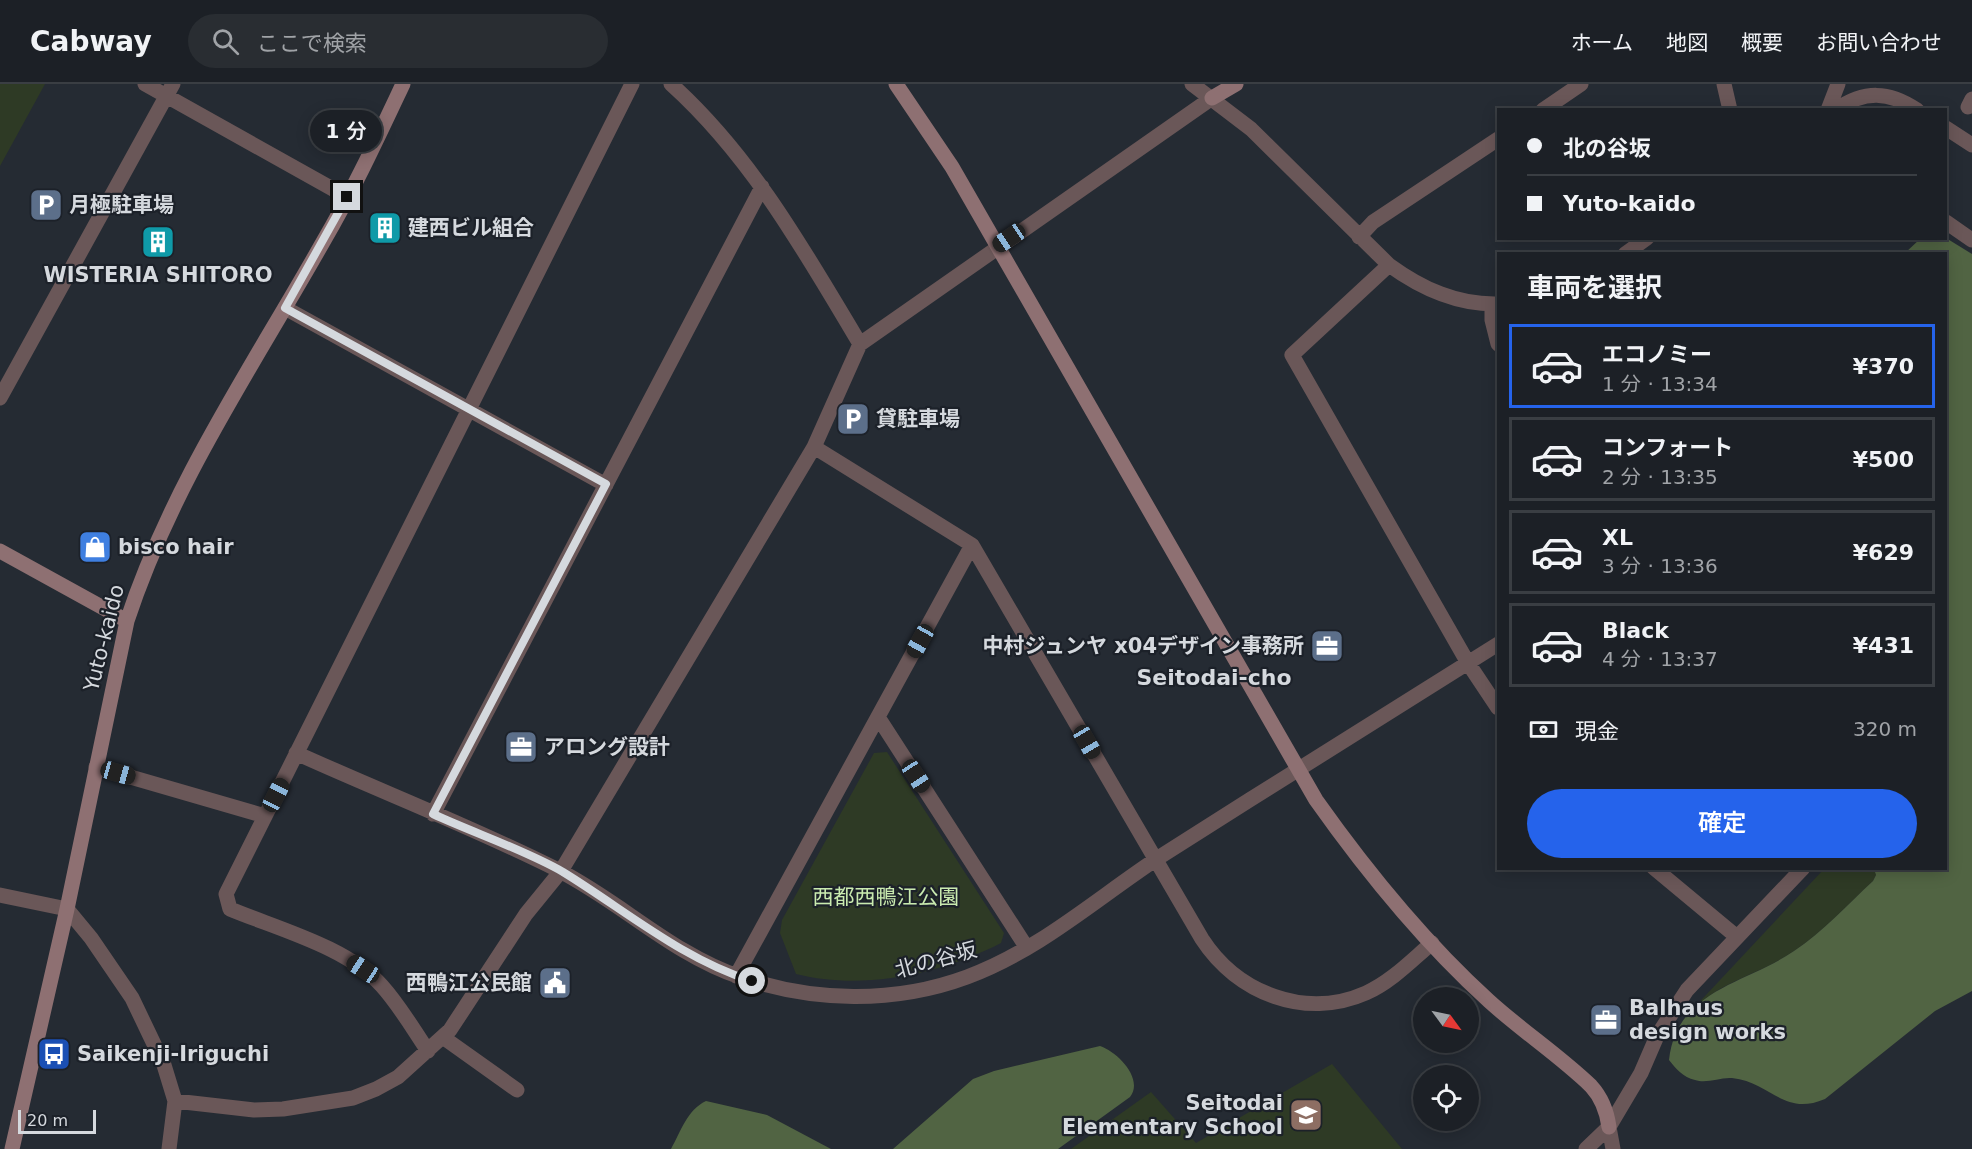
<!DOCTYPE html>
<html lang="ja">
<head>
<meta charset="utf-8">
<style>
	body { margin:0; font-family:"DejaVu Sans","Noto Sans JP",sans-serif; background:#292d32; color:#f1f3f6; height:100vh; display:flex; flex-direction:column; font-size:22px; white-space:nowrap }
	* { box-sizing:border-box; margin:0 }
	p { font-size:20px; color:#a0a3a7 }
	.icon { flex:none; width:33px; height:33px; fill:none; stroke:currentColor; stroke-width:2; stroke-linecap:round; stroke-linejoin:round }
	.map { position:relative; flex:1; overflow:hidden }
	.sheet { position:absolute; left:1497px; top:168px; width:450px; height:618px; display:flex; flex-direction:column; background:#1c2026; border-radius:0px; box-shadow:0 3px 15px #0003,0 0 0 2px #3a3e43 }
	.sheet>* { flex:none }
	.guide { position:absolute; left:1497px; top:24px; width:450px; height:132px; border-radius:0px; box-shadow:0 3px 15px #0003,0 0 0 2px #3a3e43; display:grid; align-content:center; height:132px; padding:0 30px; background:#1c2026 }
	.needle { width:39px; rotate:123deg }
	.tools { position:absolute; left:1413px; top:903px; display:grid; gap:12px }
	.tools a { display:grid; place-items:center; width:66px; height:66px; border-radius:50%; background:#1c2026; box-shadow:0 3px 15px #0003,0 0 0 2px #3a3e43; font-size:30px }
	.scale { position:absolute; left:18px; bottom:15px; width:78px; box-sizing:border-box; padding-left:6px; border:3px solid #d5d9de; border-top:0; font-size:16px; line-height:21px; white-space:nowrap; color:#d5d9de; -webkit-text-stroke:4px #1c2129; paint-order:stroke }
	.end { position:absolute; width:27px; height:27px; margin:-14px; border:8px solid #d5d9de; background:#111; box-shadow:0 0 0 3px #111 }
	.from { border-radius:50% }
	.bubble { position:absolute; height:42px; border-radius:21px; background:#1c2026; box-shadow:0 3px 15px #0003,0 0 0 2px #3a3e43; font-size:20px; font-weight:600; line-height:42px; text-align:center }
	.car { position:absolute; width:18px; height:36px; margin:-18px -9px; border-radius:8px; box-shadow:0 0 4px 2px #0007; background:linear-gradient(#222 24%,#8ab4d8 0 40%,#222 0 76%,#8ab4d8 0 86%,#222 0) }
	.guide b { display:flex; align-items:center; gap:21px; height:57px; font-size:22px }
	.guide b+b { border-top:2px solid #3a3e43 }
	.guide i { width:15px; height:15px; background:#f1f3f6 }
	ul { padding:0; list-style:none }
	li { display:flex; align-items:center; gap:18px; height:84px; margin:0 12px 9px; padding:0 18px; border:3px solid #3a3e43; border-radius:0px }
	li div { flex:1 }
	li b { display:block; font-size:22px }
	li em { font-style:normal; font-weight:600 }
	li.current { border-color:#2563eb }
	li>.icon { width:54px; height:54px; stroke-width:1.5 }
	h2 { padding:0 30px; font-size:27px; line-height:72px }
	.pay { display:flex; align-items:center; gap:15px; height:66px; padding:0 30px; font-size:22px }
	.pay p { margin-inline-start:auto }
	.button { display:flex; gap:12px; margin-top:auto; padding:12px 30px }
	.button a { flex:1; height:69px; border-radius:36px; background:#2563eb; color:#fff; font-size:24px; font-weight:600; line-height:69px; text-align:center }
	header { display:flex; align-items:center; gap:36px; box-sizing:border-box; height:84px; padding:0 30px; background:#1c2026; border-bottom:2px solid #3a3e43 }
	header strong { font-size:28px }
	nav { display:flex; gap:33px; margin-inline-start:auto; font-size:21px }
	.search { width:420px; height:54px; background:#292d32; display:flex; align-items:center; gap:15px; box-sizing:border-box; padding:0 21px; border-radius:33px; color:#a0a3a7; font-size:22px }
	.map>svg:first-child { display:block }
	.green { fill:#2e3a25 }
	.forest { fill:#516443 }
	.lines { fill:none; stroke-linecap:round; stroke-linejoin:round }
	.street { stroke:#6a5758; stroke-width:15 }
	.secondary { stroke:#8e7072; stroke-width:15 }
	.route { stroke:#d5d9de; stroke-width:8 }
	.labels { text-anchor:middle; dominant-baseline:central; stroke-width:4.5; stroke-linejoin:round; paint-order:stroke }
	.poi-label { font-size:21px; font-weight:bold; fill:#d5d9de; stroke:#1c2129; text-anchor:start }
	.street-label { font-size:21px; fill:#d5d9de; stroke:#1c2129 }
	.park-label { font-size:21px; fill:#c9eaaf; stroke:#1c2129 }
	.neighbourhood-label { font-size:22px; font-weight:bold; fill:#d5d9de; stroke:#1c2129 }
</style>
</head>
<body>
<header>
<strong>Cabway</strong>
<div class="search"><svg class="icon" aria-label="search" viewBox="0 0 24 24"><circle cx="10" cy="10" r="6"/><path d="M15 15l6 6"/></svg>ここで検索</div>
<nav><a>ホーム</a><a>地図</a><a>概要</a><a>お問い合わせ</a></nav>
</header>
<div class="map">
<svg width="1972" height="1065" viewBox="0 0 1972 1065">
	<rect width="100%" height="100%" fill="#252b33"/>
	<path class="green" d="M0 0H45L0 82Z
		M887 668 1004 849 1001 859C941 890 863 907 796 890L780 849 782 836 874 669Z
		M1824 785H1874L1876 791 1873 797C1848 820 1823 848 1794 867 1761 890 1720 897 1691 927Z
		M1332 980 1402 1065H1071L1151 1008 1196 1059Z"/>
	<path class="forest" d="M1946 154 1972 170V907L1935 927 1825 1015C1783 1033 1771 998 1732 994 1720 993 1707 1000 1695 996 1683 993 1676 985 1669 976 1677 905 1746 900 1794 867 1823 848 1848 820 1873 797L1876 791 1874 785 1946 784V170L1905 169 1920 155Z
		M1100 962C1118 968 1144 995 1130 1013L1058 1065H893L973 995 994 987Z
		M706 1017 767 1031 831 1065H671C681 1047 687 1026 706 1017Z"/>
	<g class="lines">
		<path class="street" d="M145 0 347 113
			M671 0C752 73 805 168 860 260
			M1192 0 1251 45 1389 181C1422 205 1457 221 1498 220
			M1724 0 1730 26
			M1968 23 1972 15
			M1543 26 1581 0
			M1828 26 1838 0
			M1836 26C1864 6 1889 7 1917 26
			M1946 44 1972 61
			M1946 138 1972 156
			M1359 153 1373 138 1498 55
			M1625 170 1647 154
			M1389 181 1292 271 1468 579 1498 624
			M1492 220V236L1498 260
			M285 224 606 401
			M0 314 173 0
			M814 363 972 461 1202 855C1237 909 1305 936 1366 909 1391 898 1412 876 1432 859
			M878 633 1027 864
			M296 669C382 708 475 744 558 786 621 818 672 870 740 893 813 918 894 920 967 893 1038 867 1096 815 1158 774 1271 702 1385 631 1498 560
			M96 683 265 732
			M433 730 762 103
			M1654 784 1737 853
			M0 811 67 825 91 854 132 914 164 981 175 1017 169 1065
			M736 892 972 461
			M444 954 517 1006
			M428 967C413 945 400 922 382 902 347 863 278 845 230 825L226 810 632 0
			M175 1017 254 1026 283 1025 353 1014 376 1005 398 993 450 946 526 830 561 787 814 363 860 260 1212 14
			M1609 1043 1613 1065
			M1586 1065 1609 1043 1641 989 1657 952 1687 906 1803 784"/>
		<path class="secondary" d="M896 0 952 83 1316 716C1367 788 1424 858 1489 917 1522 947 1560 972 1591 1002 1602 1014 1607 1028 1609 1043
			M1212 14 1236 0
			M0 467 127 537
			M12 1065 67 825 127 537C172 400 253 282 323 158 353 107 378 53 403 0"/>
	</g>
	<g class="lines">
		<path class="route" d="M347 113 285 224 606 400 433 730C474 749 525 766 563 788 625 826 682 875 752 897"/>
	</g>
	<defs>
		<symbol id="parking-square" viewBox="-11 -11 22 22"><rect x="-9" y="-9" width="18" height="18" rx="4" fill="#5c6f8a" stroke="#1c2129"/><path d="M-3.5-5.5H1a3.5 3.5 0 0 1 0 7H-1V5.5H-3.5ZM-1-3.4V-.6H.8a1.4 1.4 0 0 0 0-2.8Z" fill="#fff"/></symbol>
		<symbol id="building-square" viewBox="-11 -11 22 22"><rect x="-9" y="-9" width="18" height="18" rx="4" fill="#0f9aa8" stroke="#1c2129"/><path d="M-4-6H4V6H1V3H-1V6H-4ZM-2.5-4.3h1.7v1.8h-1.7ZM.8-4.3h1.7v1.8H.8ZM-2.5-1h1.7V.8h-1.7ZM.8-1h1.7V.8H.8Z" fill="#fff"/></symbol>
		<symbol id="shop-square" viewBox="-11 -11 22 22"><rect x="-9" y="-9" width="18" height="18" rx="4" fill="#3f7fe0" stroke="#1c2129"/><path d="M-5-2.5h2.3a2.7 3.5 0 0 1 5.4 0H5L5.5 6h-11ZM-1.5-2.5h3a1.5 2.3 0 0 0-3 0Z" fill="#fff"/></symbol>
		<symbol id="office-square" viewBox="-11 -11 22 22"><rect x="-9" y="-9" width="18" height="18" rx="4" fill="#5c6f8a" stroke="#1c2129"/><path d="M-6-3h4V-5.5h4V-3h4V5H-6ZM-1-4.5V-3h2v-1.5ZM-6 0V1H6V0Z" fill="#fff"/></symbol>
		<symbol id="civic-square" viewBox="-11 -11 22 22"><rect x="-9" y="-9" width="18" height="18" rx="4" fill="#5c6f8a" stroke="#1c2129"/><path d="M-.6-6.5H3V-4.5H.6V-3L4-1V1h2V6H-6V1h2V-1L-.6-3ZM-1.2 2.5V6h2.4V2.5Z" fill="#fff"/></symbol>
		<symbol id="bus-square" viewBox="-11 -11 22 22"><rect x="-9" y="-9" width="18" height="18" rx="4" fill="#1a4fb4" stroke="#1c2129"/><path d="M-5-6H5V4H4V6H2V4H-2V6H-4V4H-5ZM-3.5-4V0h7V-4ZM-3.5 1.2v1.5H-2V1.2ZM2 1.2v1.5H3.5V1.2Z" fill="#fff"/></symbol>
		<symbol id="school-square" viewBox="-11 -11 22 22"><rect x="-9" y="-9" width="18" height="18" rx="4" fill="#8d6e63" stroke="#1c2129"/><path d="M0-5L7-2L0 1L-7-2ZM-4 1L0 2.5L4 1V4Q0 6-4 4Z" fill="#fff"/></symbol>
	</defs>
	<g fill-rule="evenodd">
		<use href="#parking-square" x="27" y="102" width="38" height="38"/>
		<use href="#building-square" x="366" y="125" width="38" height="38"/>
		<use href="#building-square" x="139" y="139" width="38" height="38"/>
		<use href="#parking-square" x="834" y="316" width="38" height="38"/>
		<use href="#shop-square" x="76" y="444" width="38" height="38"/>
		<use href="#office-square" x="1308" y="543" width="38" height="38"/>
		<use href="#office-square" x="502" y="644" width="38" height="38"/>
		<use href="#civic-square" x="536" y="880" width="38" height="38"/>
		<use href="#office-square" x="1587" y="917" width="38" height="38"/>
		<use href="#bus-square" x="35" y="951" width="38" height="38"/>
		<use href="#school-square" x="1287" y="1012" width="38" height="38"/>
	</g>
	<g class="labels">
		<g class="poi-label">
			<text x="69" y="121">月極駐車場</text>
			<text x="408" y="144">建西ビル組合</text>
			<text x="158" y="191" text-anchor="middle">WISTERIA SHITORO</text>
			<text x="876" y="335">貸駐車場</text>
			<text x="118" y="463">bisco hair</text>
			<text x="1304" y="562" text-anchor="end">中村ジュンヤ x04デザイン事務所</text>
			<text x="544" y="663">アロング設計</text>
			<text x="532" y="899" text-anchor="end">西鴨江公民館</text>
			<text x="1629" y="924">Balhaus<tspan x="1629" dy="24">design works</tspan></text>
			<text x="77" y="970">Saikenji-Iriguchi</text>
			<text x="1283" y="1019" text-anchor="end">Seitodai<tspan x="1283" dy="24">Elementary School</tspan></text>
		</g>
		<g class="street-label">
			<text transform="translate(104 554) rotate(-76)">Yuto-kaido</text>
			<text transform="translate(936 876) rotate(-15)">北の谷坂</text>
		</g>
		<g class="park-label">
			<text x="886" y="813">西都西鴨江公園</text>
		</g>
		<g class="neighbourhood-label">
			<text x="1214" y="593">Seitodai-cho</text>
		</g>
	</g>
</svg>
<div class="tools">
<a><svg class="needle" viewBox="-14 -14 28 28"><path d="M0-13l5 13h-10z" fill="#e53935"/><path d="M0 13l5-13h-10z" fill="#a0a3a7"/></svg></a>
<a><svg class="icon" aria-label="locate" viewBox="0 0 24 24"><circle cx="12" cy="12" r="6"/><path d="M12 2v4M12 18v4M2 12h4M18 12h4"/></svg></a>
</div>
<div class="scale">20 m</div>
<i class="end from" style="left:752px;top:897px"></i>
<i class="end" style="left:347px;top:113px"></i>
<div class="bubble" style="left:310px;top:26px;width:72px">1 分</div>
<i class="car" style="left:1009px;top:154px;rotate:236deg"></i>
<i class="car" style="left:920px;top:557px;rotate:209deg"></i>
<i class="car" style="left:1087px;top:658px;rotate:150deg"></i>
<i class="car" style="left:118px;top:689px;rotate:106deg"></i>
<i class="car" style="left:916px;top:692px;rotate:147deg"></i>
<i class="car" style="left:276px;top:711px;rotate:27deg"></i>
<i class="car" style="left:363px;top:885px;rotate:303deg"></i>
<div class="guide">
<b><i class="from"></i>北の谷坂</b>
<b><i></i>Yuto-kaido</b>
</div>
<section class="sheet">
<h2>車両を選択</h2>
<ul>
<li class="current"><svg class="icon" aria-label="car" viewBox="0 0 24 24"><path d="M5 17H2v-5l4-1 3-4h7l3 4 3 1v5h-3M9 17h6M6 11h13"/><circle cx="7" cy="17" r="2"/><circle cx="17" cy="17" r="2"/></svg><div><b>エコノミー</b><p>1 分 · 13:34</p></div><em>¥370</em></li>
<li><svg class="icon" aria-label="car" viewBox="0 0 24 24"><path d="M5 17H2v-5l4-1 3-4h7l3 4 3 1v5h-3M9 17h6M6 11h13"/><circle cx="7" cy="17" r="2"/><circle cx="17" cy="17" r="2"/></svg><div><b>コンフォート</b><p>2 分 · 13:35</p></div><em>¥500</em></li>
<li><svg class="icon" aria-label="car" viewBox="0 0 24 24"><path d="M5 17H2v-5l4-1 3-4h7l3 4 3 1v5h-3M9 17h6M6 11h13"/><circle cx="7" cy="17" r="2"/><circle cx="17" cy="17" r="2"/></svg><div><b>XL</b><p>3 分 · 13:36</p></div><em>¥629</em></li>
<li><svg class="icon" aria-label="car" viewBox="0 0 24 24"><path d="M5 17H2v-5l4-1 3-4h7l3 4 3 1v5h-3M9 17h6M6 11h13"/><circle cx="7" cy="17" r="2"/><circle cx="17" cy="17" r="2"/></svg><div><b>Black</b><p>4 分 · 13:37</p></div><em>¥431</em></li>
</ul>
<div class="pay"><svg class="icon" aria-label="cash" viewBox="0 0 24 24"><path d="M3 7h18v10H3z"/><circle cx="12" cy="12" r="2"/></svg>現金<p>320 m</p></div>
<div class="button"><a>確定</a></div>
</section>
</div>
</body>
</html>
